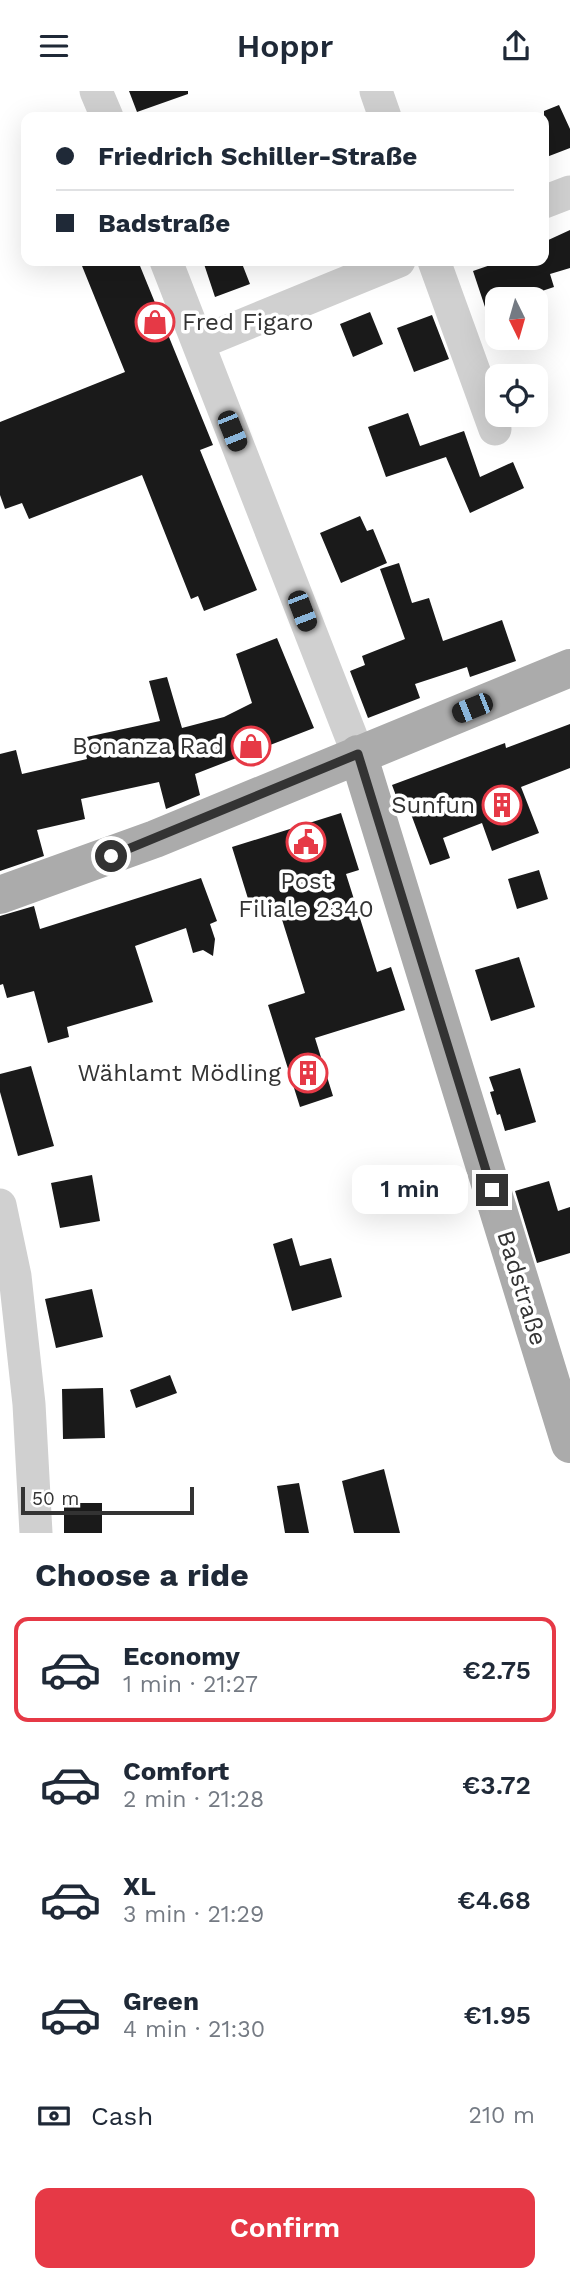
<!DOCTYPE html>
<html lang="en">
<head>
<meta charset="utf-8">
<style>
	body { margin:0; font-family:"Work Sans",sans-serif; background:#f2f2f3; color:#1f2937; height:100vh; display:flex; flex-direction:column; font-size:26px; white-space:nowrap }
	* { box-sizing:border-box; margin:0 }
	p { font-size:23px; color:#747a83 }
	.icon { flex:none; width:38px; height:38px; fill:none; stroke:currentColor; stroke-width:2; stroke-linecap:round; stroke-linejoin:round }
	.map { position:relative; height:1442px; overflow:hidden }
	.drawer { display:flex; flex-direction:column; background:#fff; flex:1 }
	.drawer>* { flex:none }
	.top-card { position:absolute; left:21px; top:21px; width:528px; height:154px; border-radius:14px; box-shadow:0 7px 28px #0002; display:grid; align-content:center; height:154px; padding:0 35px; background:#fff }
	.needle { width:46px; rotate:175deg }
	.tools { position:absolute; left:485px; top:196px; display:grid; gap:14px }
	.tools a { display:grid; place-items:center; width:63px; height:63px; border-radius:14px; background:#fff; box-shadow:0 7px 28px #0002; font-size:35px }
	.scale { position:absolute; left:21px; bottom:18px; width:173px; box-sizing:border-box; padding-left:7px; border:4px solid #333; border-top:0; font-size:19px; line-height:24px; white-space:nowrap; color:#333; -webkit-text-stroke:5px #fff; paint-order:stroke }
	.end { position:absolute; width:32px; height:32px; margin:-16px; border:9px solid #333; background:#fff; box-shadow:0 0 0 4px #fff }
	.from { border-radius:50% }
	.bubble { position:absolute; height:49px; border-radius:14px; background:#fff; box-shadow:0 7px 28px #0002; font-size:23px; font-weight:600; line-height:49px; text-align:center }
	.car { position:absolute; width:21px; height:42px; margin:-21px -10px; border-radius:9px; box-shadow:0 0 5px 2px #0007; background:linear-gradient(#222 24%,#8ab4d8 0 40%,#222 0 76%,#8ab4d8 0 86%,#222 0) }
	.top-card b { display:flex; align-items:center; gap:24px; height:66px; font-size:26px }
	.top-card b+b { border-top:2px solid #e0e1e3 }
	.top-card i { width:18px; height:18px; background:#1f2937 }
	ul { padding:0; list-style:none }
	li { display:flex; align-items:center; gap:21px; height:105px; margin:0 14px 10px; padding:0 21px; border:4px solid transparent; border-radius:14px }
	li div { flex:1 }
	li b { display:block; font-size:26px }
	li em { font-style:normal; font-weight:600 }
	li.current { border-color:#e63946 }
	li>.icon { width:63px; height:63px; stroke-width:1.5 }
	h2 { padding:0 35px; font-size:32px; line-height:84px }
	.pay { display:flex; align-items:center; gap:18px; height:77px; padding:0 35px; font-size:26px }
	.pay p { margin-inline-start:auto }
	.action { display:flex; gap:14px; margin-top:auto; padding:14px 35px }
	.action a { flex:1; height:80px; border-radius:14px; background:#e63946; color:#fff; font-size:28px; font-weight:600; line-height:80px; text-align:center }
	header { display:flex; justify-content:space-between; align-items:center; height:91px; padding:0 35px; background:#fff; font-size:32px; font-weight:600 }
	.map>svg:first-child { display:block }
	.building { fill:#1a1a1a }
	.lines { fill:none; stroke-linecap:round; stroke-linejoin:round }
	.minor { stroke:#d0d0d0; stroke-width:33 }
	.major { stroke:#ababab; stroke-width:38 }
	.route { stroke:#333; stroke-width:9 }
	.labels { text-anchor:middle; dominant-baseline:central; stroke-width:7; stroke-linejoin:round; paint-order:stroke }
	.poi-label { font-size:24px; fill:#333; stroke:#fff; text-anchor:end }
	.street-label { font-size:24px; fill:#333; stroke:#fff }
</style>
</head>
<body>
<header><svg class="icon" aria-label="menu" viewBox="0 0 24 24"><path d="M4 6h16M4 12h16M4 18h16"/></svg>Hoppr<svg class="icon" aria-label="share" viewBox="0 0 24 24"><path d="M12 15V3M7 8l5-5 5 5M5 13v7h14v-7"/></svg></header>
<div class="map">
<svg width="570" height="1442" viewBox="0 0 570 1442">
	<rect width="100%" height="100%" fill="#fff"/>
	<path class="building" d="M129 0H188V3L137 21Z
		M559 14 570 38V57L544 67V20Z
		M570 139V177L550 183 554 196 518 208H497V215L486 219 473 180 502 170H544V151Z
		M80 170H138L213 354 200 359 257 499 204 520 198 505 191 508 142 384 29 428 22 412 5 418 0 404V331L125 281Z
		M203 170H241L250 193 215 206Z
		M370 221 383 253 353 266 340 233Z
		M432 224 449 268 414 281 397 237Z
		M408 322 420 355 464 340 480 386 513 371 524 397 470 422 446 366 386 386 368 336Z
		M360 425 367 440 373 438 387 472 341 492 320 442Z
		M399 472 412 512 429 507 443 550 502 529 516 570 470 586 467 576 415 593 420 607 368 627 350 580 365 574 362 565 405 548 380 478Z
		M277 547 314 637 195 683 200 704 166 718 159 691 81 708 85 728 37 739 44 765 0 780V663L16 659 22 683 87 668 82 647 160 630 149 590 167 586 182 637 224 626 252 612 236 563Z
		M570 633V677L521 696 539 742 492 760 482 732 443 747 450 767 430 774 408 715 401 718 392 694 505 652 506 657Z
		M341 722 359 779 346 783 377 881 391 876 405 919 315 947 333 1005 300 1016 268 914 305 902 279 819 254 827 232 756Z
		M539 779 548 808 517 818 508 788Z
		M201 787 217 830 210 833 215 848 213 865 203 859 193 862 186 837 135 855 153 911 67 936 69 946 48 952 34 900 7 907 3 893 0 894V825L34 815 40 838Z
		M519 866 535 916 491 930 475 879Z
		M31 975 54 1055 18 1065 0 1001V983Z
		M520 977 536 1031 505 1040 500 1023 497 1024 490 1001 494 1000 489 986Z
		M92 1084 100 1130 60 1137 51 1092Z
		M549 1090 558 1120 570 1116V1162L537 1172 515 1100Z
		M292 1147 300 1175 331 1167 342 1206 292 1220 273 1153Z
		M92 1198 103 1246 56 1257 45 1208Z
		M170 1284 177 1302 136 1317 130 1299Z
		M103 1297 105 1347 63 1348 62 1298Z
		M384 1378 400 1442H354L342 1390Z
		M299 1392 309 1442H285L277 1395Z
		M64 1412H102V1442H64Z"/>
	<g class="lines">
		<path class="minor" d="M96 0 107 26
			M376 0 385 26
			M544 111 570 101
			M166 170 358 663
			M434 170 495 338
			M199 252 399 170
			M0 1114 15 1185 29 1313 36 1442"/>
		<path class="major" d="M358 663 570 1353
			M0 804 155 748 570 577"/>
	</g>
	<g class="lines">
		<path class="route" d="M111 765 358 663 492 1099"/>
	</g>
	<defs>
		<symbol id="shop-ring" viewBox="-11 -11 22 22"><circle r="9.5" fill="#fff" stroke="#e63946" stroke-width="1.5"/><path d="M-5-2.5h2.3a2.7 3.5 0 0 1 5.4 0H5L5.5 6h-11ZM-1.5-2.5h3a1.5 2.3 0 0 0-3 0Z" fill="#e63946"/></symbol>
		<symbol id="building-ring" viewBox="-11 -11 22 22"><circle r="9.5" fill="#fff" stroke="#e63946" stroke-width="1.5"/><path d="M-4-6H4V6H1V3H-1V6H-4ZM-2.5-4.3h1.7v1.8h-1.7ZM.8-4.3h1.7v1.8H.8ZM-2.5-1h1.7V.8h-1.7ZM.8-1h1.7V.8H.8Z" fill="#e63946"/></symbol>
		<symbol id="civic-ring" viewBox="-11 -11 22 22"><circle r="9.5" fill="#fff" stroke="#e63946" stroke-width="1.5"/><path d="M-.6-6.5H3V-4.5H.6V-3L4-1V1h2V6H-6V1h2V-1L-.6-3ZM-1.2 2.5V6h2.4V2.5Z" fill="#e63946"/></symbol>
	</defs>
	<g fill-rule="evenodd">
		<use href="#shop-ring" x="133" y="209" width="44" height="44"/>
		<use href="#shop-ring" x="229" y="633" width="44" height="44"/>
		<use href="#building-ring" x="480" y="692" width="44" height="44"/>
		<use href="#civic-ring" x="284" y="729" width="44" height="44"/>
		<use href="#building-ring" x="286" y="960" width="44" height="44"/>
	</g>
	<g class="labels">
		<g class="poi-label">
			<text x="182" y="231" text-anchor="start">Fred Figaro</text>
			<text x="224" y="655">Bonanza Rad</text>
			<text x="475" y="714">Sunfun</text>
			<text x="306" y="790" text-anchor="middle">Post<tspan x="306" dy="28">Filiale 2340</tspan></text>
			<text x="281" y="982">Wählamt Mödling</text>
		</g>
		<g class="street-label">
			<text transform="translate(522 1197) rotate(73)">Badstraße</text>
		</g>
	</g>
</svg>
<div class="tools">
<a><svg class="needle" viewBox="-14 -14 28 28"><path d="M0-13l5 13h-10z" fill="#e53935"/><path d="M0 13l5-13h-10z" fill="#747a83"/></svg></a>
<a><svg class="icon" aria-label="locate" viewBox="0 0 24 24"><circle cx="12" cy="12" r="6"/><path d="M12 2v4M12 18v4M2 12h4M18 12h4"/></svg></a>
</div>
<div class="scale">50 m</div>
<i class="end from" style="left:111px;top:765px"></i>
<i class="end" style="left:492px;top:1099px"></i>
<div class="bubble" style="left:352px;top:1074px;width:116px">1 min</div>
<i class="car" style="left:232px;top:340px;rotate:158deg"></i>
<i class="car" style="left:302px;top:520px;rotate:159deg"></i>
<i class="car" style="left:472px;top:617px;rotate:248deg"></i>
<div class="top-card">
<b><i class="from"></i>Friedrich Schiller-Straße</b>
<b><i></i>Badstraße</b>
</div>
</div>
<section class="drawer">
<h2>Choose a ride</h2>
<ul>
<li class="current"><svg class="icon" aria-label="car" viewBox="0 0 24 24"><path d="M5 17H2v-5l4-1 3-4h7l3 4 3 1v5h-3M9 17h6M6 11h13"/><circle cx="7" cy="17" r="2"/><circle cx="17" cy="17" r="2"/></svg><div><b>Economy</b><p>1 min · 21:27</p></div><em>€2.75</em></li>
<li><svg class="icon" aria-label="car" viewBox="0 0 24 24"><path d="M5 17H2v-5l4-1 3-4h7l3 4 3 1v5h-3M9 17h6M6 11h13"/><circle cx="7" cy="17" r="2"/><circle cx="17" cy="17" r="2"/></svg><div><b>Comfort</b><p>2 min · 21:28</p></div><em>€3.72</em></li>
<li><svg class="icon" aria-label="car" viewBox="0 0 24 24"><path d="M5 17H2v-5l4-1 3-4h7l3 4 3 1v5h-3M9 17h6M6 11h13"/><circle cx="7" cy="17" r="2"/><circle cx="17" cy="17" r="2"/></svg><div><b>XL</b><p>3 min · 21:29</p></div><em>€4.68</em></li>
<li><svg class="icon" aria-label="car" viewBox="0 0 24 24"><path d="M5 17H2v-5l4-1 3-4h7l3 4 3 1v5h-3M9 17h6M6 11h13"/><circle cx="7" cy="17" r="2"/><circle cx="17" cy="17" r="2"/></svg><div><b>Green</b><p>4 min · 21:30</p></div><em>€1.95</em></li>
</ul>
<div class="pay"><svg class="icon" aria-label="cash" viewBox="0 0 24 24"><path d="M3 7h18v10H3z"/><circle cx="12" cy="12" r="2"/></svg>Cash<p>210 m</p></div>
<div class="action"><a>Confirm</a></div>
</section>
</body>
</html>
